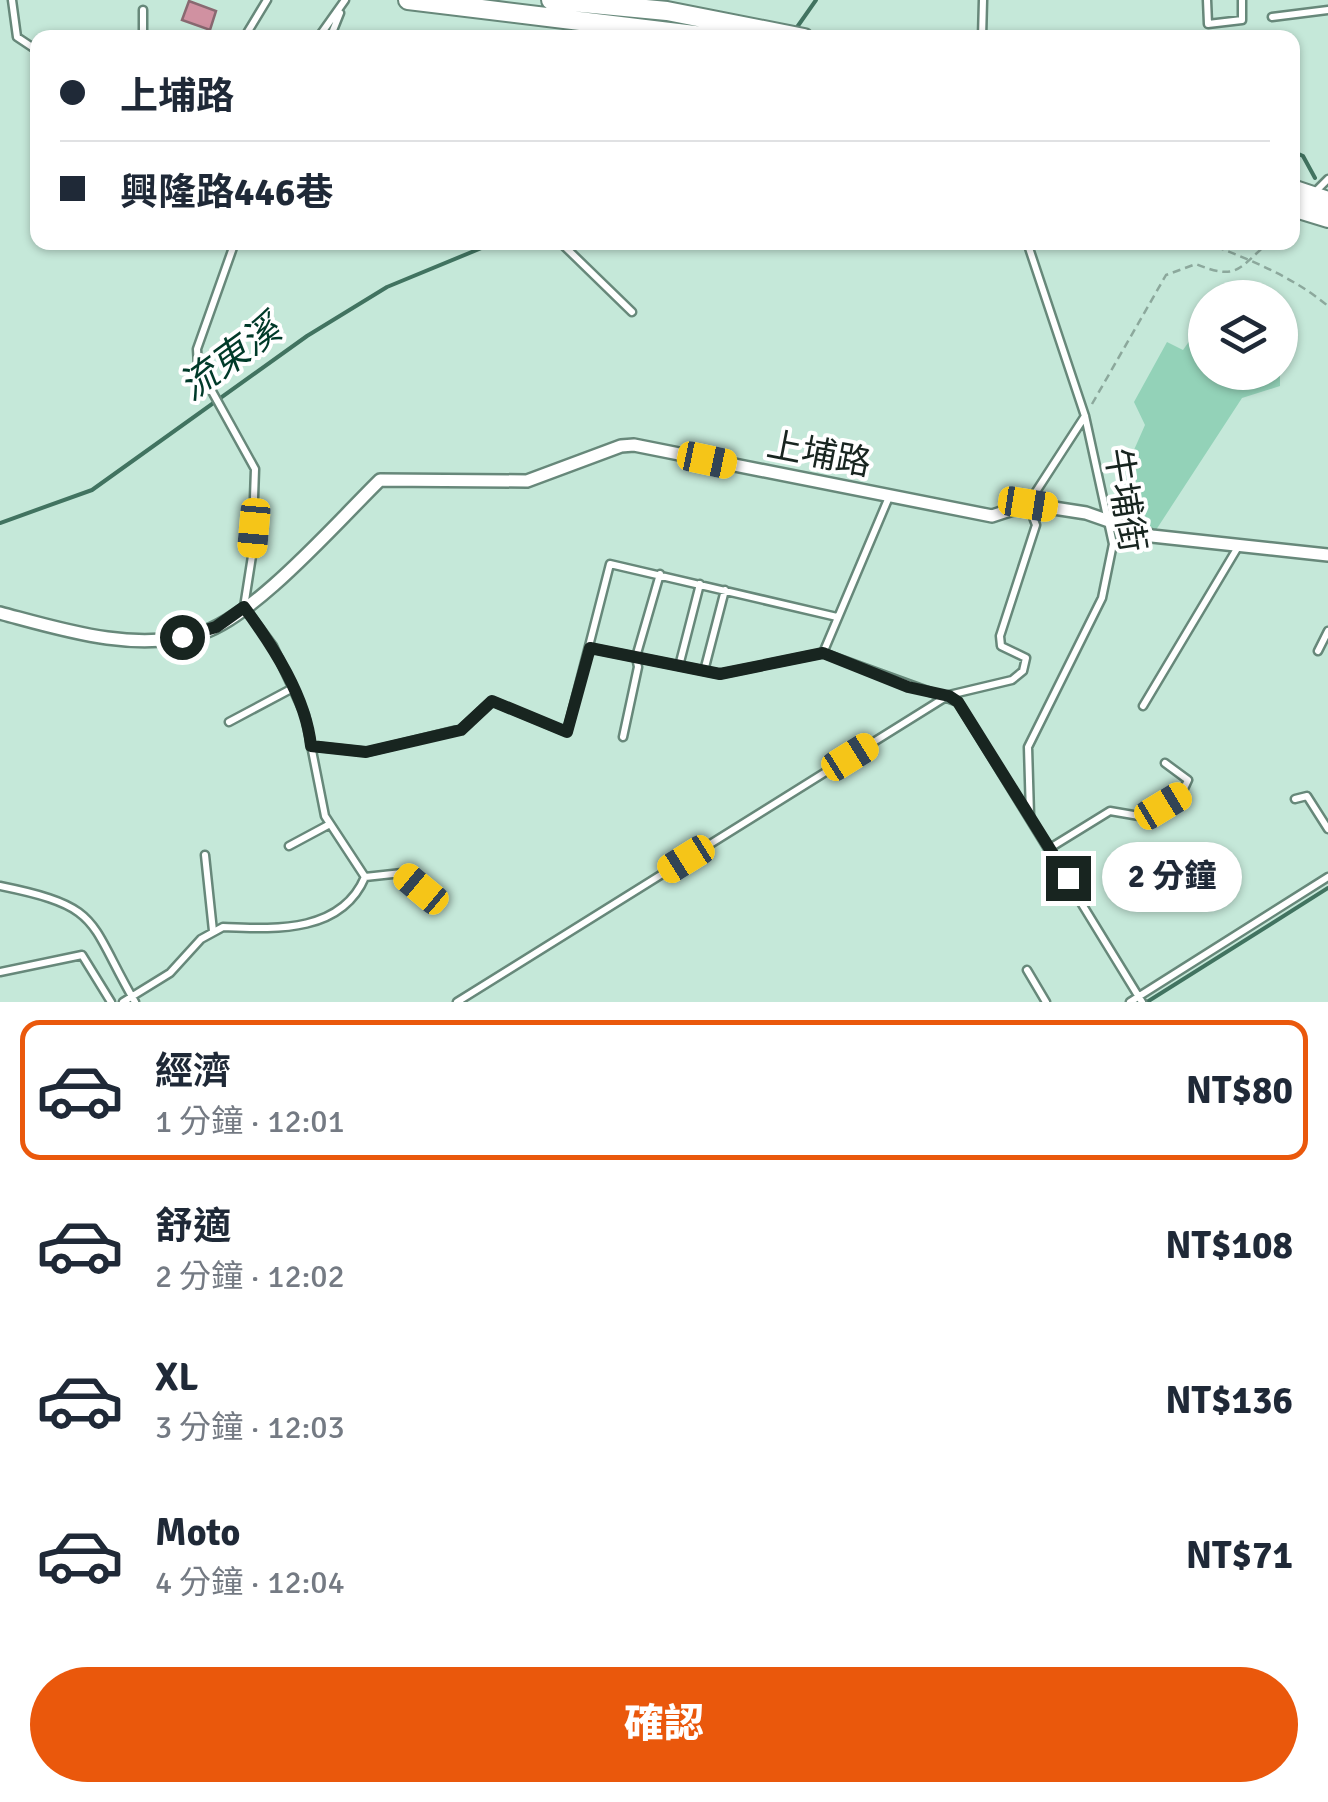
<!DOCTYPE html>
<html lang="zh-TW">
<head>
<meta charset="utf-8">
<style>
	body { margin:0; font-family:Signika,"Noto Sans TC",sans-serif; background:#f2f2f3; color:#1f2937; height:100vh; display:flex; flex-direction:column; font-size:38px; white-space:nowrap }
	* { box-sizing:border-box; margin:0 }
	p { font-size:32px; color:#747a83 }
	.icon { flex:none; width:55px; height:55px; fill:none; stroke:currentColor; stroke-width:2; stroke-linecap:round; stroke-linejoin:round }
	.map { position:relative; height:1002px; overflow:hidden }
	.panel { display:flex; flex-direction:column; background:#fff; flex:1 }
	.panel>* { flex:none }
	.top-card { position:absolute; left:30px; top:30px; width:1270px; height:220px; border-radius:20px; box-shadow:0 2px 8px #0004; display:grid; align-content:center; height:220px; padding:0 30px; background:#fff }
	.fabs { position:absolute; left:1188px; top:280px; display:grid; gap:20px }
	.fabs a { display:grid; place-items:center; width:110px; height:110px; border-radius:50%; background:#fff; box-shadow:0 2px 8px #0004; font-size:50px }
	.end { position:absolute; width:45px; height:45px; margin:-22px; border:12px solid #182520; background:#fff; box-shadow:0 0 0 5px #fff }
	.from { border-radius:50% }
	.bubble { position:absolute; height:70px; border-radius:35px; background:#fff; box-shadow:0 2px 8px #0004; font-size:32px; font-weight:800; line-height:70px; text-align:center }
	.car { position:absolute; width:30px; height:60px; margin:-30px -15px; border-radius:12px; box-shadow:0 0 8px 2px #0007; background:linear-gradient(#f5c518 24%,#345 0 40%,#f5c518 0 76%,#345 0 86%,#f5c518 0) }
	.top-card b { display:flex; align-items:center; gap:35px; height:95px; font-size:38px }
	.top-card b+b { border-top:2px solid #e0e1e3 }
	.top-card i { width:25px; height:25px; background:#1f2937 }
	ul { padding:18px 0 0; list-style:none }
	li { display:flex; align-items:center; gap:30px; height:140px; margin:0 20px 15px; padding:0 10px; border:5px solid transparent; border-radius:20px }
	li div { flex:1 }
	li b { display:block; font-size:38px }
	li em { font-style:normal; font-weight:800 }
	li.on { border-color:#ea580c }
	li>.icon { width:90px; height:90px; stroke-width:1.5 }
	.cta { display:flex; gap:20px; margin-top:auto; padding:20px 30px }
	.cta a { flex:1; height:115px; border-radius:60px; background:#ea580c; color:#fff; font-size:40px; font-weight:800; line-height:115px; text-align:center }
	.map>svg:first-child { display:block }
	.green { fill:#93d2b8 }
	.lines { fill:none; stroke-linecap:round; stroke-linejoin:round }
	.stream { stroke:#417360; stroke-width:4 }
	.building { fill:#d091a1; stroke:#896971; stroke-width:2.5 }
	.service-casing { stroke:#67887a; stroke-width:11 }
	.minor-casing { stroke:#67887a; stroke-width:16 }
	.secondary-casing { stroke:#67887a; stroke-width:22 }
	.path { stroke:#8ca89c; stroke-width:2.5; stroke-dasharray:8 5; stroke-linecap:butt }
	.service { stroke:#fff; stroke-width:6 }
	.minor { stroke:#fff; stroke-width:11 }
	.secondary { stroke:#fff; stroke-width:18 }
	.route { stroke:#182520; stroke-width:12 }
	.labels { text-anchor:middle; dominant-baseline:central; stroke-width:8; stroke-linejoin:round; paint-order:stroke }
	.street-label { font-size:35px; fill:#182520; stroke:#fff }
	.water-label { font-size:38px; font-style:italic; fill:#003a29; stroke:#fff }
</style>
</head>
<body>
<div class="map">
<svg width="1328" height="1002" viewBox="0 0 1328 1002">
	<rect width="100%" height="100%" fill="#c5e8d9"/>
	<path class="green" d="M1205 319V372L1280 373V386L1242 398 1156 530 1120 522 1115 493 1145 425 1134 402 1167 342 1183 350Z"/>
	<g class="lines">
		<path class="stream" d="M795 30 816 0
			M1292 151 1303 156 1315 178
			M0 523 92 490 307 336 387 287 496 242
			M1147 1002 1328 888"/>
	</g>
	<path class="building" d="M189 1 216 11 210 30 182 20Z"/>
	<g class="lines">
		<defs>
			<path id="service" d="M12 0 17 37 38 51
				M1207 0 1208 24 1242 20V0
				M1272 17 1328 10
				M143 38V10
				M244 38 267 0
				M318 38 345 0
				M330 38 340 13
				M982 38 983 0
				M1315 192 1328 179
				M560 242 632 312
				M1027 242 1085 416 1113 544 1102 598 1028 747 1030 815
				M590 648 720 674 823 653 958 702 1142 1002
				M1318 651 1328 631
				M823 653 889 497
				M679 666 700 584
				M704 671 725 590
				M1143 706 1238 547
				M229 722 291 689
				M623 737 638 667 636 657 660 574
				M311 746 367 752 461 729 492 701 567 732 610 564 837 617
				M1295 799 1307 796 1328 829
				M289 846 330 824
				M1050 848 1110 811 1145 817 1181 795 1188 780 1165 763
				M205 855 213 931
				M365 877 402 873 439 905
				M0 886C103 907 87 919 135 1002
				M1027 970 1046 1002
				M0 972 82 955 111 1002
				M123 1002 170 973 201 939 223 927C273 929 341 934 365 877L325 816 305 715 273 646 244 607 252 556 255 469 198 366 197 349 235 242
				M457 1002 949 695 1012 680 1023 671 1026 658 1001 646 1000 636 1036 525 1028 504 1085 416
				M1130 1002 1328 877"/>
			<path id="minor" d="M0 613C64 630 131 652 198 634 251 621 339 520 380 480L527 481 621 446 634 445 992 516 1028 504 1086 513 1152 536 1328 555"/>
			<path id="secondary" d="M408 0 719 38
				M551 0 667 11 804 38
				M1292 189 1328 201
				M1292 207 1328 218"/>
		</defs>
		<use href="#service" class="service-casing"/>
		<use href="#minor" class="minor-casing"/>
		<use href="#secondary" class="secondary-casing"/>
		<path class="path" d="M1204 242C1248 259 1292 276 1328 306
			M1092 404 1166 275 1196 264C1237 281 1238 269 1269 242"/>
		<use href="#service" class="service"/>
		<use href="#minor" class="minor"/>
		<use href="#secondary" class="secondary"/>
	</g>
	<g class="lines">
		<path class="route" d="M182 637 216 627 244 607C273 646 306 697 311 746L366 752 461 730 492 701 567 732 590 648 720 674 823 653 908 687 949 696 958 702 1068 878"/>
	</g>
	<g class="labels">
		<g class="street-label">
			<text transform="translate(819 454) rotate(11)">上埔路</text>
			<text transform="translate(1125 500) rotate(81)">牛埔街</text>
		</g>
		<g class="water-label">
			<text transform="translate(230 358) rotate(-36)">流東溪</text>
		</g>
	</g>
</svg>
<div class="fabs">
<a><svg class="icon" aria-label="layers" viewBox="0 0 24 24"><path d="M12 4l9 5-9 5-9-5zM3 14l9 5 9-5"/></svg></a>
</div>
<i class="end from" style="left:182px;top:637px"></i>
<i class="end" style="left:1068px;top:878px"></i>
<div class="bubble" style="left:1102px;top:842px;width:140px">2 分鐘</div>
<i class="car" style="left:707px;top:460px;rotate:102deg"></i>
<i class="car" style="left:1028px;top:504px;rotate:99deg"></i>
<i class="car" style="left:254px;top:528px;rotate:185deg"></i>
<i class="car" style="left:850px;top:757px;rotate:58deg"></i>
<i class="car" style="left:1163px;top:806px;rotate:59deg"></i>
<i class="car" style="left:686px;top:859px;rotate:238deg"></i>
<i class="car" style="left:421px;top:889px;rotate:310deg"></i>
<div class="top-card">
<b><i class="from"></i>上埔路</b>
<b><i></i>興隆路446巷</b>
</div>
</div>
<section class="panel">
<ul>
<li class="on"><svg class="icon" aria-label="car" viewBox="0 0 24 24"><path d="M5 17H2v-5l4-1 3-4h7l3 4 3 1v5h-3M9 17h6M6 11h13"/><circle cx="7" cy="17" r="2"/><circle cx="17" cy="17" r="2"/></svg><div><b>經濟</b><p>1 分鐘 · 12:01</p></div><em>NT$80</em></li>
<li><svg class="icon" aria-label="car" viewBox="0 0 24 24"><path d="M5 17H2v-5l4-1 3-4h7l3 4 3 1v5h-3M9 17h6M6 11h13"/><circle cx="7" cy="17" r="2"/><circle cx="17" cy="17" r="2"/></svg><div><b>舒適</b><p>2 分鐘 · 12:02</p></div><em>NT$108</em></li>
<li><svg class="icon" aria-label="car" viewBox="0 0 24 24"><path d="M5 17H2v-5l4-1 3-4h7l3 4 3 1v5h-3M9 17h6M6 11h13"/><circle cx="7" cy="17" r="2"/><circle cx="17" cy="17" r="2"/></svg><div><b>XL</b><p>3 分鐘 · 12:03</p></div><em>NT$136</em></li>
<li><svg class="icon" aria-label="car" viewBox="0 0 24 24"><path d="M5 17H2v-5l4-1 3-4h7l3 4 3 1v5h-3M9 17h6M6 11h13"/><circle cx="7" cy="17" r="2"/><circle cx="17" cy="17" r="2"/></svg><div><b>Moto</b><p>4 分鐘 · 12:04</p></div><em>NT$71</em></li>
</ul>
<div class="cta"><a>確認</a></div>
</section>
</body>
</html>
